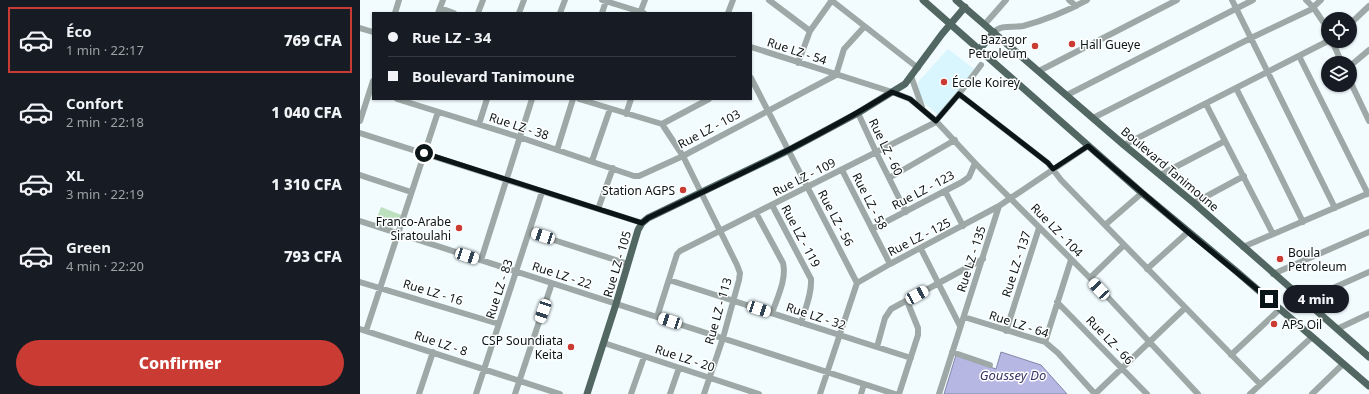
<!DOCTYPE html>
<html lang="fr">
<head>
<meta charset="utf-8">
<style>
	body { margin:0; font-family:"Noto Sans",sans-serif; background:#20242c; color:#f1f3f6; height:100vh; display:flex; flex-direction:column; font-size:15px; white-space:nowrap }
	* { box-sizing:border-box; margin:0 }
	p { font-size:13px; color:#9ea1a6 }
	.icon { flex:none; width:22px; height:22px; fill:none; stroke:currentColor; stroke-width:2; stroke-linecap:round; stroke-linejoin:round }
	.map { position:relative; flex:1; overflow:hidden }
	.panel { display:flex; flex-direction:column; background:#171b24; width:360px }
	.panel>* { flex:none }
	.top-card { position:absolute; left:12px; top:12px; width:380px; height:88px; border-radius:0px; box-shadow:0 1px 3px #0004; display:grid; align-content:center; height:88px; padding:0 16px; background:#171b24 }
	.fabs { position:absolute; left:961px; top:12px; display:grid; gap:8px }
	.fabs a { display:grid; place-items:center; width:36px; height:36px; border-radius:50%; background:#171b24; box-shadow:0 1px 3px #0004; font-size:20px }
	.end { position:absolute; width:18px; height:18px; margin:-9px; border:5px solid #0b1416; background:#fff; box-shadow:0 0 0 2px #fff }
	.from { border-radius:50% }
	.bubble { position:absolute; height:28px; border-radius:14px; background:#171b24; box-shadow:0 1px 3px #0004; font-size:13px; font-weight:800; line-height:28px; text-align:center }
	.car { position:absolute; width:12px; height:24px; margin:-12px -6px; border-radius:5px; box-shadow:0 0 3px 1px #0007; background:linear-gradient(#fff 24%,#345 0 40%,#fff 0 76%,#345 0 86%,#fff 0) }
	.top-card b { display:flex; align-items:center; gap:14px; height:38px; font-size:15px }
	.top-card b+b { border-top:1px solid #363941 }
	.top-card i { width:10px; height:10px; background:#f1f3f6 }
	ul { padding:7px 0 0; list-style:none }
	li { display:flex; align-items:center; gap:12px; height:66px; margin:0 8px 6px; padding:0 8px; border:2px solid transparent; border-radius:0px }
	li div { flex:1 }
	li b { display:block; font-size:15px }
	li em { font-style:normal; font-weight:800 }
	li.active { border-color:#ca3c33 }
	li>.icon { width:36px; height:36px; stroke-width:1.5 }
	.cta { display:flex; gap:8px; margin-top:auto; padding:8px 16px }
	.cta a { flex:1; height:46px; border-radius:24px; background:#ca3c33; color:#fff; font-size:16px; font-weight:800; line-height:46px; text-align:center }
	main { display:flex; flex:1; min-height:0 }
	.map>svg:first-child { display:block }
	.built { fill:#d9f5fd }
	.green { fill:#bde1be }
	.water { fill:#b6b7e3; stroke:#8386a6 }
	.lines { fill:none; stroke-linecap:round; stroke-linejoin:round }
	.minor { stroke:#9ea9a7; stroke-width:6 }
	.major { stroke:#536762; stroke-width:7 }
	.route { stroke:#0b1416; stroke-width:5 }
	.poi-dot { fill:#ca3c33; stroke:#fff; stroke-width:1.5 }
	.labels { text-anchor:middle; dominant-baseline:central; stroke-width:3; stroke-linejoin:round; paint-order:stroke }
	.poi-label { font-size:12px; fill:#0b1416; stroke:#fff; text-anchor:end }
	.street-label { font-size:12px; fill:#0b1416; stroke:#fff }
	.water-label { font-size:13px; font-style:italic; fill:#373369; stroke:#fff }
</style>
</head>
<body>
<main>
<section class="panel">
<ul>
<li class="active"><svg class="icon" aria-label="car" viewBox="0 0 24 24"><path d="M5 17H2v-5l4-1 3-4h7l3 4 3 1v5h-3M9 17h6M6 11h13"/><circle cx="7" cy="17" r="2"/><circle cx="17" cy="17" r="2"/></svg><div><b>Éco</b><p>1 min · 22:17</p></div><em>769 CFA</em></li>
<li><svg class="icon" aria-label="car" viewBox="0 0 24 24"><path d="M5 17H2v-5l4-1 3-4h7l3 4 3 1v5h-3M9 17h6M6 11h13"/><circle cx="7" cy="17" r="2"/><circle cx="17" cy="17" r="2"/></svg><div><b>Confort</b><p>2 min · 22:18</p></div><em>1 040 CFA</em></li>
<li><svg class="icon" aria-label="car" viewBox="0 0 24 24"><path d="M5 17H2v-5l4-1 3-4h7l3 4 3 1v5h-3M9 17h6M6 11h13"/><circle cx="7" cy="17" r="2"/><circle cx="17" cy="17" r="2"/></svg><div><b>XL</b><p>3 min · 22:19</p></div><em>1 310 CFA</em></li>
<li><svg class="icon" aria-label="car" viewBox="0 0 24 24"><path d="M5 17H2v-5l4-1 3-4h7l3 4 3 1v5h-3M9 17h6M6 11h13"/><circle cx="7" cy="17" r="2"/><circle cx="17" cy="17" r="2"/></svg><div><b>Green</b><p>4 min · 22:20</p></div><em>793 CFA</em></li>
</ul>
<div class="cta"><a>Confirmer</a></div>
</section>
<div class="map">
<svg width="1009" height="394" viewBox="0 0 1009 394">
	<rect width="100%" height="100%" fill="#f2fcff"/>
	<path class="built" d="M588 49 614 69 579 116 560 99 557 91H559L558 82Z"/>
	<path class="green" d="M21 207 44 216 30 231 14 225Z"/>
	<path class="water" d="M641 352 681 365 707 394H584L596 355 636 369Z"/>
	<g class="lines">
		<path class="minor" d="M242 0 284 13
			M409 0 450 31
			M471 0 558 68
			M709 0 716 6
			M872 0 975 208
			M946 0 953 7 968 29
			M80 8 94 13
			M35 13 39 0
			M78 13 83 0
			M118 13 123 0
			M159 13 164 0
			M200 13 205 0
			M242 13 246 1
			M280 13 285 0
			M368 13 373 0
			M625 24 646 0
			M990 24 1009 6
			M0 28 13 32
			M634 32C642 24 652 28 663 26 685 20 707 11 727 0
			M972 41 982 63
			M391 47 532 92 550 99 576 121 615 163 730 278 838 394
			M939 56 1008 194
			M438 63 450 31 472 0
			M990 66 1009 50
			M679 71 817 0
			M476 75 484 49 504 27
			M551 76 562 107
			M391 78 497 283
			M990 81 1009 121
			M876 88 909 153 943 222
			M599 94 688 163 701 180 900 384
			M707 95 893 0
			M37 99 159 137 274 176H279L323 156 476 75
			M219 99 302 124 323 156 377 265 380 273 379 280 363 338 344 394
			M846 104 913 234
			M498 113 516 152 546 212
			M266 114 271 99
			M733 118 891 38 950 10 961 0
			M0 121 13 81
			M119 124 127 99
			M302 124 349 99
			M0 133 282 223
			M764 145 968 41
			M197 150 213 99
			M232 161 250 109
			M482 170 530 264
			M0 175 51 192
			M800 175 865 141
			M529 178 595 140
			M585 191 603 226
			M834 203 884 176
			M412 205 451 279C452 294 445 309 441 323
			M238 209 253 168
			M396 213 423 263C427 279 417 298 412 313
			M0 221 535 394
			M745 225 782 193
			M512 229 602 182 609 177 615 163
			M169 232 268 264
			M883 247 1009 193
			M561 249 600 326
			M121 260 172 99
			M787 269 828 232
			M913 274 1009 232
			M730 278 764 245
			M309 280 551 358
			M0 282 139 324
			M944 301 1009 272
			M697 302 787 394
			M297 317 317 254 320 251 574 123 599 94 621 65
			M604 317 685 342 698 353 735 394
			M0 329 200 394
			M977 329 1009 314
			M6 331 78 112
			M646 331 679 228
			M685 342 711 260
			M244 343 399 394
			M517 347 525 318 531 309 623 259
			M592 352 630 365
			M871 355 920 309
			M59 394 73 352
			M116 394 182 192
			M155 394 192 283
			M271 394 284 357
			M310 394 319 368
			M460 394 497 283 530 264 639 206 728 146
			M501 394 504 384
			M539 394 558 335V328L547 301
			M579 394 639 206
			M735 394 825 308
			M890 394 952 337
			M952 394 983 364"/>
		<path class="major" d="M563 0 782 193 876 271 1009 386
			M596 0 764 145 834 203 1009 357
			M620 49 634 32
			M227 394 256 304 278 230 282 223 288 218 429 150 498 113 545 84 582 34 605 7"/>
	</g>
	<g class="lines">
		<path class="route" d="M64 153 282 223 288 218C371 179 454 140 532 92L550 99 576 121 599 94 661 142 688 163 693 169 728 146 828 232 909 299"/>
	</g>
	<g class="poi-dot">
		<circle cx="712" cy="44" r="4"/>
		<circle cx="675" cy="46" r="4"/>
		<circle cx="584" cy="82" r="4"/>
		<circle cx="323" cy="190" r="4"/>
		<circle cx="99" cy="228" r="4"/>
		<circle cx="920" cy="259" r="4"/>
		<circle cx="914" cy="324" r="4"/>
		<circle cx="211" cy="347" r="4"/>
	</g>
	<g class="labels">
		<g class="poi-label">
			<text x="667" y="39">Bazagor<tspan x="667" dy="14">Petroleum</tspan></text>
			<text x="720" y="44" text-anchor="start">Hall Gueye</text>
			<text x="592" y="82" text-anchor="start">École Koirey</text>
			<text x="315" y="190">Station AGPS</text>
			<text x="91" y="221">Franco-Arabe<tspan x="91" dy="14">Siratoulahi</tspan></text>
			<text x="928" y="252" text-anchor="start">Boula<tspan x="928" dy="14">Petroleum</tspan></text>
			<text x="922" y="324" text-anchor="start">APS Oil</text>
			<text x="203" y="340">CSP Soundiata<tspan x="203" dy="14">Keita</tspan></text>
		</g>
		<g class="street-label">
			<text transform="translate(437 51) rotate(18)">Rue LZ - 54</text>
			<text transform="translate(159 126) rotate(18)">Rue LZ - 38</text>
			<text transform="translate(349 129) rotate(-28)">Rue LZ - 103</text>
			<text transform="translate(526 147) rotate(64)">Rue LZ - 60</text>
			<text transform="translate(810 169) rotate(40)">Boulevard Tanimoune</text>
			<text transform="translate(444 177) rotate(-27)">Rue LZ - 109</text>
			<text transform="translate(563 190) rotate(-28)">Rue LZ - 123</text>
			<text transform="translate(510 201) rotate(63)">Rue LZ - 58</text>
			<text transform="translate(476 218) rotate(62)">Rue LZ - 56</text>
			<text transform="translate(697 230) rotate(46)">Rue LZ - 104</text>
			<text transform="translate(441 236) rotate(62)">Rue LZ - 119</text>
			<text transform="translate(559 237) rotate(-27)">Rue LZ - 125</text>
			<text transform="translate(611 259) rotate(-72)">Rue LZ - 135</text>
			<text transform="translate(257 264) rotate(-73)">Rue LZ - 105</text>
			<text transform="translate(656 264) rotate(-72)">Rue LZ - 137</text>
			<text transform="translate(202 275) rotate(18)">Rue LZ - 22</text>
			<text transform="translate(139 289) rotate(-72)">Rue LZ - 83</text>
			<text transform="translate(73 292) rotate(17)">Rue LZ - 16</text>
			<text transform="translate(358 311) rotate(-74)">Rue LZ - 113</text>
			<text transform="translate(456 316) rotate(18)">Rue LZ - 32</text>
			<text transform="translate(659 324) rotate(18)">Rue LZ - 64</text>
			<text transform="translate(750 340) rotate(46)">Rue LZ - 66</text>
			<text transform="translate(81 343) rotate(18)">Rue LZ - 8</text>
			<text transform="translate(325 358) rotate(18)">Rue LZ - 20</text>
		</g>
		<g class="water-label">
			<text x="653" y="375">Goussey Do</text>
		</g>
	</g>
</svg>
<div class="fabs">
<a><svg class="icon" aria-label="locate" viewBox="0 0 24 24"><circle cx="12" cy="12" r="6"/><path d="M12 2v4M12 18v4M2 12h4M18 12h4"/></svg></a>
<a><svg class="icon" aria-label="layers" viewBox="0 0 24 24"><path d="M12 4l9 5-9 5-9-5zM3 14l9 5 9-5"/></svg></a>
</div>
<i class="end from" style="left:64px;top:153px"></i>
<i class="end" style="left:909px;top:299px"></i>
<div class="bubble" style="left:923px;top:285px;width:66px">4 min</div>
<i class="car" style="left:183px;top:236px;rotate:288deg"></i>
<i class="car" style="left:107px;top:256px;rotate:108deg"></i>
<i class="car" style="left:739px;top:289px;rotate:317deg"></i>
<i class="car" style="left:557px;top:295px;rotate:61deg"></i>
<i class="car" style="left:399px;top:309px;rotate:108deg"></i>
<i class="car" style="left:183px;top:311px;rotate:199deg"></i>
<i class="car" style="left:310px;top:321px;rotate:288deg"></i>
<div class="top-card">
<b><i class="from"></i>Rue LZ - 34</b>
<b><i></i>Boulevard Tanimoune</b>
</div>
</div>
</main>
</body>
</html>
